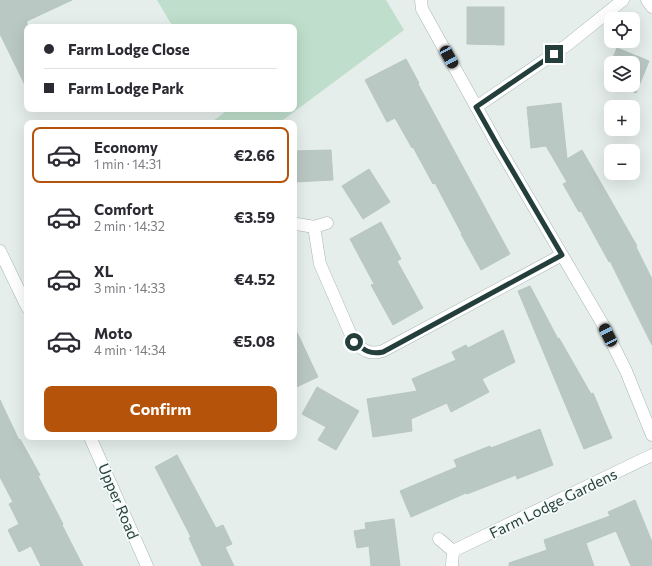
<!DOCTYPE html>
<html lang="en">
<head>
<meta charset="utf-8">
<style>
	body { margin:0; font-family:Commissioner,sans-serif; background:#f7f7f7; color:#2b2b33; height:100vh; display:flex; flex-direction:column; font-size:15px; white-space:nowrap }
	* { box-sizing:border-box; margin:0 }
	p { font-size:13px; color:#7c7c81 }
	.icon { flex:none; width:22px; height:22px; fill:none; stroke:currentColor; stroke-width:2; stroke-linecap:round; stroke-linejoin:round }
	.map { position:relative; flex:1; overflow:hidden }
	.side { position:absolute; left:24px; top:120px; width:273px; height:320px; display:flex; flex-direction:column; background:#fff; border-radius:8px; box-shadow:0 4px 16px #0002 }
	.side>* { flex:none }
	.guide { position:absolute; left:24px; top:24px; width:273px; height:88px; border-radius:8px; box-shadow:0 4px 16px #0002; display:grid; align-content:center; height:88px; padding:0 20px; background:#fff }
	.buttons { position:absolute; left:604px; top:12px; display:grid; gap:8px }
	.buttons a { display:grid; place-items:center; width:36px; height:36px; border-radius:8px; background:#fff; box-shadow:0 4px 16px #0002; font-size:20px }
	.end { position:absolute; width:18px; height:18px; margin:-9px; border:5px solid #243f3b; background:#fff; box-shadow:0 0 0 2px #fff }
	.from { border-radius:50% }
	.car { position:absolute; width:12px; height:24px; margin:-12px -6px; border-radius:5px; box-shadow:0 0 3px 1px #0007; background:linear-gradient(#222 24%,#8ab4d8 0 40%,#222 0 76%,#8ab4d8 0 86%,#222 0) }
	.guide b { display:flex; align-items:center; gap:14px; height:38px; font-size:15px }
	.guide b+b { border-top:1px solid #e1e1e2 }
	.guide i { width:10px; height:10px; background:#2b2b33 }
	ul { padding:7px 0 0; list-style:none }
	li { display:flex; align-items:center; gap:12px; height:56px; margin:0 8px 6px; padding:0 12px; border:2px solid transparent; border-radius:8px }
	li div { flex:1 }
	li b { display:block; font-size:15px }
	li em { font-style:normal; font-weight:700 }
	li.active { border-color:#b45309 }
	li>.icon { width:36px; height:36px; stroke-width:1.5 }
	.primary-button { display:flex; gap:8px; margin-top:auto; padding:8px 20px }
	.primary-button a { flex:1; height:46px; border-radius:8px; background:#b45309; color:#fff; font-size:16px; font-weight:700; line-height:46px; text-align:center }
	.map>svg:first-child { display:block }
	.green { fill:#bfdecb }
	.building { fill:#bac8c4; stroke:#b7c7c2 }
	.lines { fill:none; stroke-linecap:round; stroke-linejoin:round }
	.street-casing { stroke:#a7b6b3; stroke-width:13 }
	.secondary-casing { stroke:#a3b9b4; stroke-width:13 }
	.street { stroke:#fff; stroke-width:12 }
	.secondary { stroke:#fff; stroke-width:12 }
	.route { stroke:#243f3b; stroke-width:5 }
	.labels { text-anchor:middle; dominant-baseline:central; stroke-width:3.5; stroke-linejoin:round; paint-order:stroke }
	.street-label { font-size:15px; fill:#243f3b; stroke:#f5faf8 }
</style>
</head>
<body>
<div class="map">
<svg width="652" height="566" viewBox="0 0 652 566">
	<rect width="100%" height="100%" fill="#e5eeeb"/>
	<path class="green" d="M157 0H386L404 30 279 123H210L224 113 222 109H294V27H173Z"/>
	<path class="building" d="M0 0H72L27 21V89L0 34Z
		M467 7H504V45L467 44Z
		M617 48 649 61 636 93 618 85H633V63H611V82L604 79Z
		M406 59 419 83 418 84 510 254 481 270 461 234H462L435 183 433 184 413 147 412 148 395 118 387 122 365 80Z
		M561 103 567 159 582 150 637 246 636 247 652 279V345L610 261 609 262 581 211 579 212 563 184 567 182 546 146 531 148 527 107Z
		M331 150 333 180 294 182V151Z
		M369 169 390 202 363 219 342 186Z
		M381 222 401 259 397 261 423 308 393 325 371 285 374 284 350 239Z
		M530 286 558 339 559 338 591 394 593 393 612 438 584 449 518 291Z
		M294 326 318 377 294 388Z
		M503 330 515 362 482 379 489 392 451 412 447 403 411 419 412 431 373 437 367 399 417 391 412 379 456 360 452 352 466 345 468 348Z
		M317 387 359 411 336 450 318 440 326 427 302 414Z
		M0 400 19 440 20 439 40 475 38 476 63 524 62 525 83 566H41L31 546 19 552 8 530 19 524 9 504 13 502 0 477Z
		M540 429 553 465 517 479 516 475 467 494 466 493 411 517 400 491 457 467 454 460 490 446 491 448Z
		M177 455 216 528 223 525 232 544 225 547 234 566H202L189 538 191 537 155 467Z
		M635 500 652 542V566H631L616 531 586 543 594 566H509V563L547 550 544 540 610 516 608 512Z
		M394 519 400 566H371L369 546 357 548 354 531 366 529 365 523Z"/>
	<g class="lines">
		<defs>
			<path id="street" d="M421 0 422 9 498 146 602 323 626 371 652 435
				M647 0 652 7
				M476 107 567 45 623 0
				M297 224 314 227 327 223
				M314 227 320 264 354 342C364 351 370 355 383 351L562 255
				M439 539 453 551 452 566
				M453 551 652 455"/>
			<path id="secondary" d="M0 251 27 307
				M90 437 147 566"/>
		</defs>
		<use href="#street" class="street-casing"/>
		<use href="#secondary" class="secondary-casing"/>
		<use href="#street" class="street"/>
		<use href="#secondary" class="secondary"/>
	</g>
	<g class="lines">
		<path class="route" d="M354 342C364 350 370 355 383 352L562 255 498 146 476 107 554 54"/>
	</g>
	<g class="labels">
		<g class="street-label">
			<text transform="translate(119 501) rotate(67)">Upper Road</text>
			<text transform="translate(553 503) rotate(-26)">Farm Lodge Gardens</text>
		</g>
	</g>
</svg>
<div class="buttons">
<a><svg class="icon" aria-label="locate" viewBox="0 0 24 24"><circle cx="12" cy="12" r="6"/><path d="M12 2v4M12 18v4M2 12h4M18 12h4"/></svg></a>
<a><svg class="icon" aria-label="layers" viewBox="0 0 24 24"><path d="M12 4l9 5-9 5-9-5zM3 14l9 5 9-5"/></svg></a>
<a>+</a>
<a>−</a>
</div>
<i class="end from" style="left:354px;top:342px"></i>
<i class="end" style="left:554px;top:54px"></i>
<i class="car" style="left:449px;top:57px;rotate:151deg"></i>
<i class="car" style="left:608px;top:335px;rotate:333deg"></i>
<div class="guide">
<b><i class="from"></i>Farm Lodge Close</b>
<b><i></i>Farm Lodge Park</b>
</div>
<section class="side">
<ul>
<li class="active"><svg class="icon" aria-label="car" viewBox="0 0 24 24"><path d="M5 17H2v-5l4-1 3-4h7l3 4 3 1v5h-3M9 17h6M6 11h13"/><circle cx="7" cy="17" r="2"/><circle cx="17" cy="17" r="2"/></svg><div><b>Economy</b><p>1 min · 14:31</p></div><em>€2.66</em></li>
<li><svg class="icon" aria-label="car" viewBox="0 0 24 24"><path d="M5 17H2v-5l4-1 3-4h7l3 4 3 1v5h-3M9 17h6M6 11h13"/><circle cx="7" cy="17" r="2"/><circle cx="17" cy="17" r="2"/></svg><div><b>Comfort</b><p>2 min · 14:32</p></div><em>€3.59</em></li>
<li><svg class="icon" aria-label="car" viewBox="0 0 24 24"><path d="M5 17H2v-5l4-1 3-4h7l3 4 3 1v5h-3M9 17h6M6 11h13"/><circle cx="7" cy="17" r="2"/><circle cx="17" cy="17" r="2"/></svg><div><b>XL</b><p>3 min · 14:33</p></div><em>€4.52</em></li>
<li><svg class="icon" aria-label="car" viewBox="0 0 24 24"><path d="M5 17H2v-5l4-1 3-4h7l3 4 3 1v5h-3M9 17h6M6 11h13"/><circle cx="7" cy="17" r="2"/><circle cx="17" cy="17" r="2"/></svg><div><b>Moto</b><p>4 min · 14:34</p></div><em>€5.08</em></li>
</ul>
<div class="primary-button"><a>Confirm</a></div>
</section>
</div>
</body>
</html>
